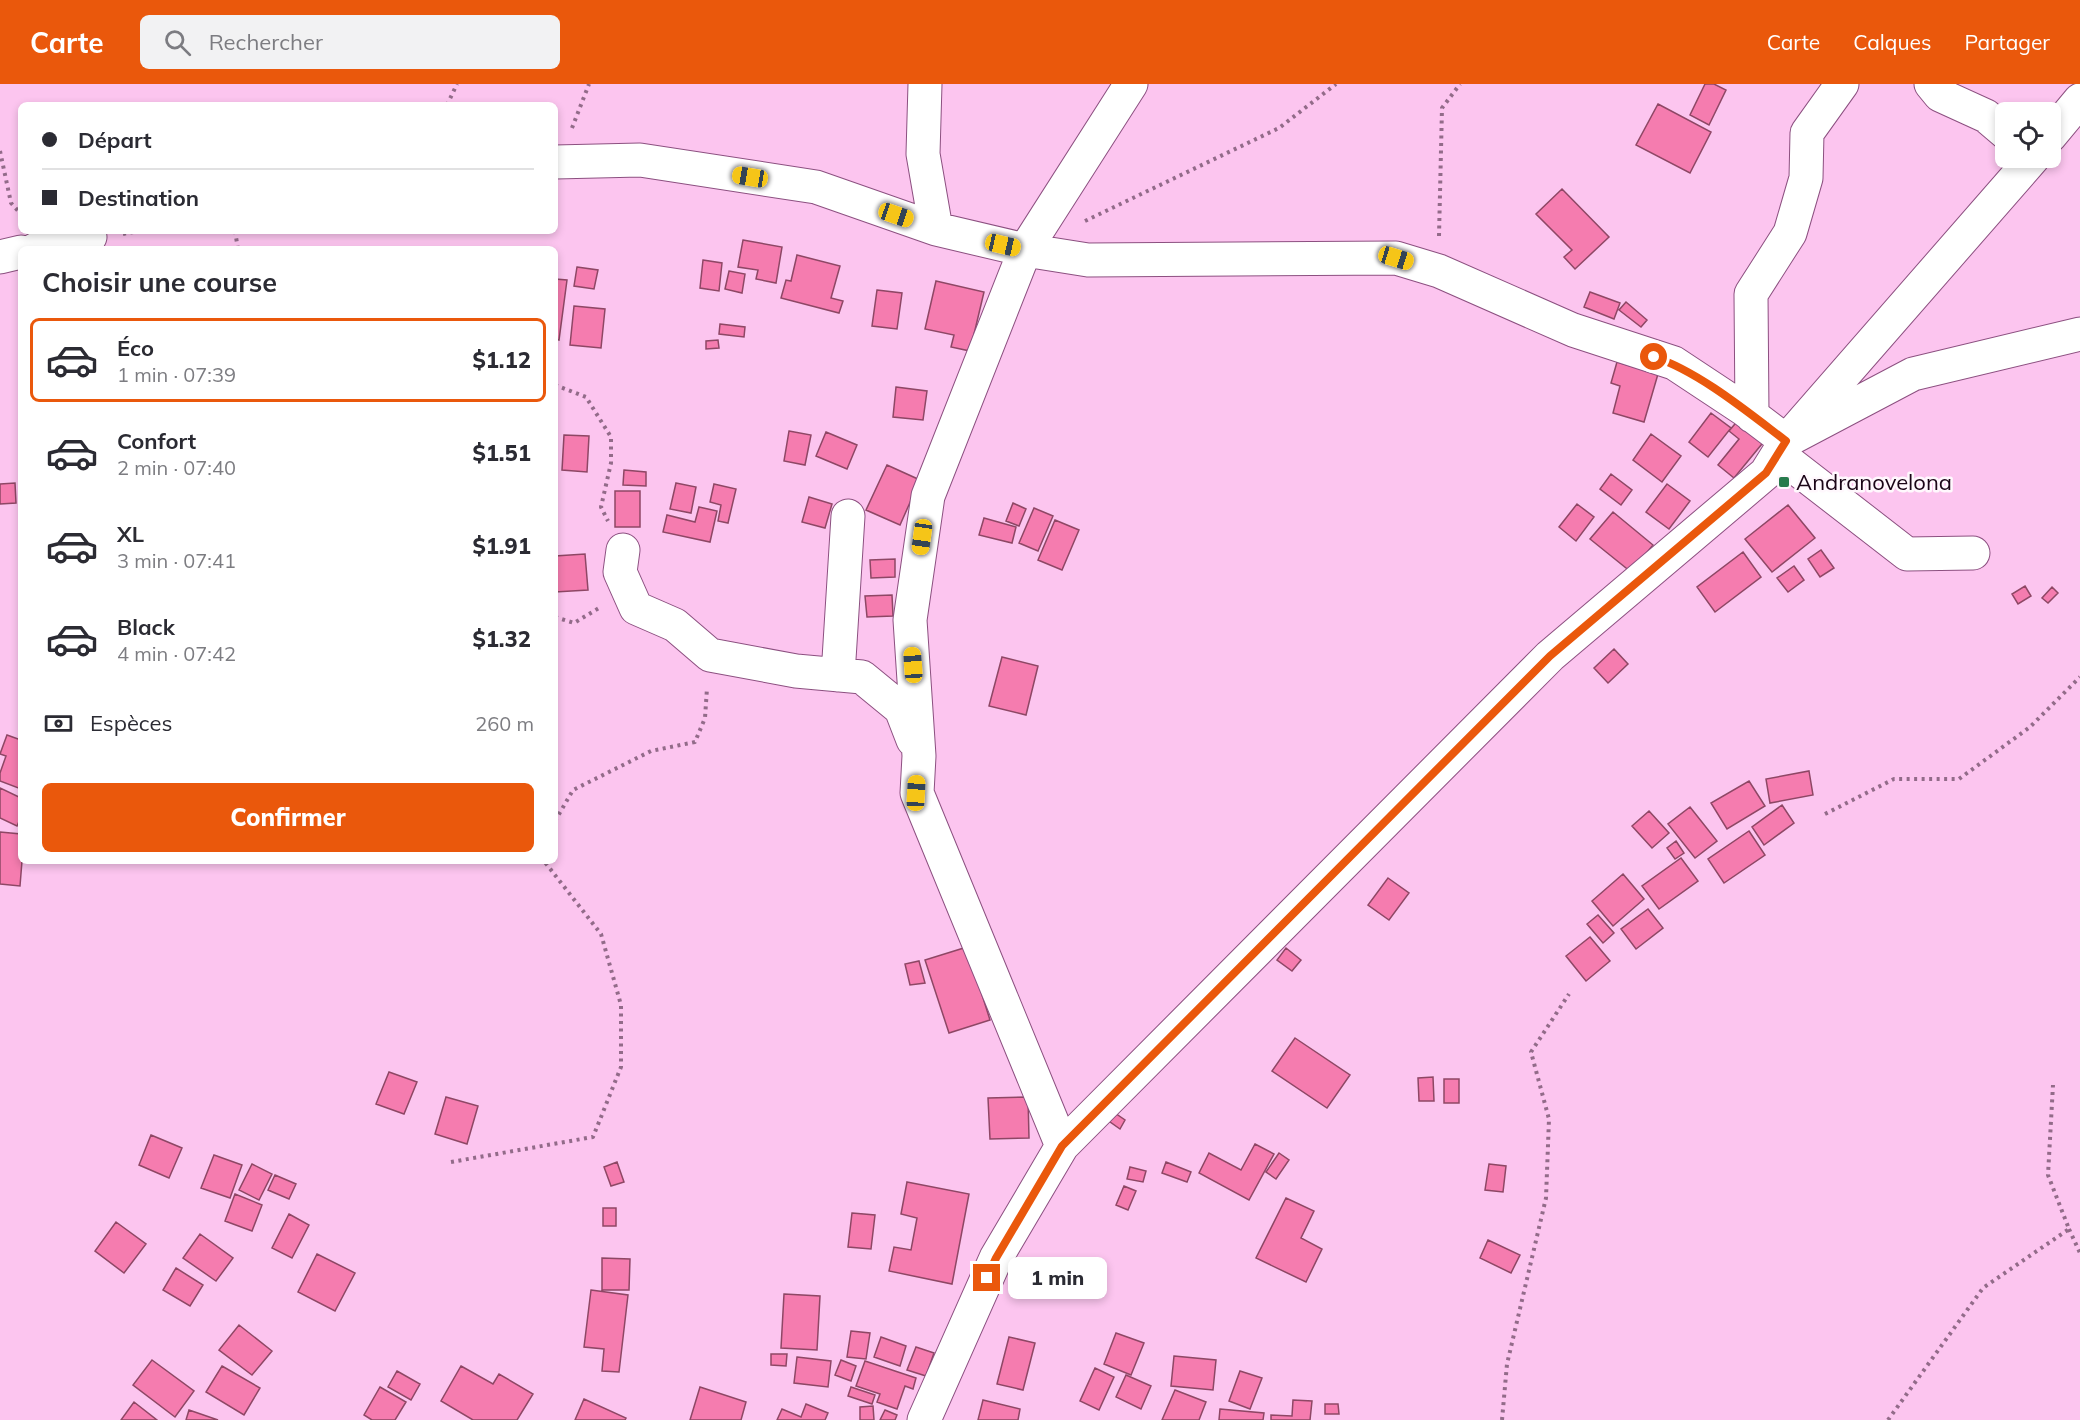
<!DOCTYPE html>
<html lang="fr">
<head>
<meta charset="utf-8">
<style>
	body { margin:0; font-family:Mulish,sans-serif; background:#f2f2f3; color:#2b2b33; height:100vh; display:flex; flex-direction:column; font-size:22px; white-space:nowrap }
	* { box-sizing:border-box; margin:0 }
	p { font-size:20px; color:#7c7c81 }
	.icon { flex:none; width:33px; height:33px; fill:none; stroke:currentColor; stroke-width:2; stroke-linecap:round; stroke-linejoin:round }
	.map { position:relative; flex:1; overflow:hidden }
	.side { position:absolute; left:18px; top:162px; width:540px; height:618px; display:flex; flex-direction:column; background:#fff; border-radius:9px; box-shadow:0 3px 9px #0003 }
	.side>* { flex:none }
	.top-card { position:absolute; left:18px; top:18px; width:540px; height:132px; border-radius:9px; box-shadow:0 3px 9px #0003; display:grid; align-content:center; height:132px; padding:0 24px; background:#fff }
	.buttons { position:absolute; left:1995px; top:18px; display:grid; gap:12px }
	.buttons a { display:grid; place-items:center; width:66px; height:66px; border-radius:9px; background:#fff; box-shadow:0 3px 9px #0003; font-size:30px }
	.end { position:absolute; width:27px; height:27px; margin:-14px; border:8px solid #ea580c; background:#fff; box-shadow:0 0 0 3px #fff }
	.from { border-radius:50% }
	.bubble { position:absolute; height:42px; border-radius:9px; background:#fff; box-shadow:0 3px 9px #0003; font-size:20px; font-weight:800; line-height:42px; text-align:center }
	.car { position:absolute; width:18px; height:36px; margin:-18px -9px; border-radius:8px; box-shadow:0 0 4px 2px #0007; background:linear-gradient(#f5c518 24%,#345 0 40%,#f5c518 0 76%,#345 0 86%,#f5c518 0) }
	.top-card b { display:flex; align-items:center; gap:21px; height:57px; font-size:22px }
	.top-card b+b { border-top:2px solid #e1e1e2 }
	.top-card i { width:15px; height:15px; background:#2b2b33 }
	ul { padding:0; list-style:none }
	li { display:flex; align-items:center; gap:18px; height:84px; margin:0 12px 9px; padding:0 12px; border:3px solid transparent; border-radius:9px }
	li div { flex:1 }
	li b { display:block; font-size:22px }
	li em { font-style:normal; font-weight:800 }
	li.current { border-color:#ea580c }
	li>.icon { width:54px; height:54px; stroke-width:1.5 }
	h2 { padding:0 24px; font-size:27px; line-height:72px }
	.pay { display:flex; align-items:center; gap:15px; height:66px; padding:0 24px; font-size:22px }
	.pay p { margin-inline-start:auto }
	.button { display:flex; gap:12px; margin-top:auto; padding:12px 24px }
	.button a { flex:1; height:69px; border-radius:9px; background:#ea580c; color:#fff; font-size:24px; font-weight:800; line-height:69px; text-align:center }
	header { display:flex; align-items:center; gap:36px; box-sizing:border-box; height:84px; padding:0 30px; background:#ea580c; color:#fff }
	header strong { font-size:28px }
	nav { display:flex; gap:33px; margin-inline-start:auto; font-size:21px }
	.search { width:420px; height:54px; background:#f2f2f3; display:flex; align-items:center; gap:15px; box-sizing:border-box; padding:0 21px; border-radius:9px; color:#7c7c81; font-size:22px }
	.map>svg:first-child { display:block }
	.building { fill:#f57caf; stroke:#8e4765; stroke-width:1.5 }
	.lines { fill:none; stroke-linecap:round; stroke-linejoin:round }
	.minor-casing { stroke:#8c5080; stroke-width:35 }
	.path { stroke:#926b89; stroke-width:4; stroke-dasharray:3 4.5; stroke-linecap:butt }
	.minor { stroke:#fff; stroke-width:33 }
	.route { stroke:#ea580c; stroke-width:8 }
	.poi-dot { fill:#287b4d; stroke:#fff8fd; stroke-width:2 }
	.labels { text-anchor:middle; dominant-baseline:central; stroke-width:5; stroke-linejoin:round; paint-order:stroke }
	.poi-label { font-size:22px; fill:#1b0517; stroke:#fff8fd; text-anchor:start }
</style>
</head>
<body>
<header>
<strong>Carte</strong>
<div class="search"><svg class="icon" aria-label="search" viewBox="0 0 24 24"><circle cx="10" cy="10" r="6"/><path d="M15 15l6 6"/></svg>Rechercher</div>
<nav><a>Carte</a><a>Calques</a><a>Partager</a></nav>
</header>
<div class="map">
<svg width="2080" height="1336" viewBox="0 0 2080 1336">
	<rect width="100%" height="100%" fill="#fcc5ef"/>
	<path class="building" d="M1705 0H1714L1726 6 1709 41 1690 31Z
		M1658 20 1711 48 1690 89 1636 61Z
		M1562 105 1609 153 1575 185 1564 173 1572 166 1536 130Z
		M743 156 782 163 776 199 756 195 758 186 738 183Z
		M797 171 840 182 831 214 843 217 839 229 781 214 786 196 791 197Z
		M703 176 722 179 719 207 700 204Z
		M577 183 598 186 594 205 574 202Z
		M729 187 745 190 742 209 725 205Z
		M555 195 567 196 559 256 555 255Z
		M936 197 984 208 970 267 951 263 954 251 925 245Z
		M877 206 902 209 897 245 872 242Z
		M1590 208 1620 219 1614 235 1584 223Z
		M1626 218 1647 236 1641 243 1619 226Z
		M574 222 605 225 601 264 570 261Z
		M720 240 745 243 744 253 719 250Z
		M718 256 719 264 706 265V257Z
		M1617 278 1658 290 1644 338 1613 329 1620 302 1611 299Z
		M896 303 927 307 923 336 893 333Z
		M1711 329 1731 344 1708 373 1689 358Z
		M1740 334 1766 355 1734 394 1718 381 1739 355 1729 347Z
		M789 347 811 351 805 381 784 377Z
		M826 348 857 361 847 385 816 372Z
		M1651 350 1681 372 1662 398 1633 376Z
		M564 351 589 352 587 388 562 386Z
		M887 381 920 396 900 441 866 426Z
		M624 386 646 388V402L623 401Z
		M1611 390 1632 406 1621 421 1600 405Z
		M15 399 16 419 0 420V400Z
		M676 399 696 403 691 429 670 425Z
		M714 400 736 405 728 439 718 437 721 421 710 418Z
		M1667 400 1690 417 1669 445 1646 428Z
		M615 407H640V443H615Z
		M809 413 832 420 825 444 802 438Z
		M1013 419 1026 425 1019 442 1006 437Z
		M1577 420 1594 433 1576 457 1559 443Z
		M1788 421 1815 454 1772 488 1745 455Z
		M699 423 717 427 710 458 663 448 667 431 695 438Z
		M1034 424 1053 432 1038 467 1019 459Z
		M1613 428 1653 461 1631 488 1590 455Z
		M984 434 1016 443 1012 459 979 451Z
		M1055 436 1079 446 1062 486 1038 476Z
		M1821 466 1834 484 1820 493 1808 475Z
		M1743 468 1761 493 1715 528 1697 503Z
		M585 470 588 506 555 508V472Z
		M895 475V493L871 494 870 476Z
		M1794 482 1804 496 1788 508 1777 494Z
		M2025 502 2031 512 2018 520 2012 510Z
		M2052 503 2058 509 2048 519 2042 514Z
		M892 511 893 532 867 533 865 512Z
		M1614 565 1628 580 1608 599 1594 584Z
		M1002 573 1038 582 1026 631 989 622Z
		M7 651 21 656V705L0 697V689L6 672 0 670Z
		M1809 687 1813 711 1770 719 1766 695Z
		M1749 697 1765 722 1727 745 1711 719Z
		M0 704 21 714V733L17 742 0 734Z
		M1782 721 1794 739 1764 761 1752 743Z
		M1690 723 1717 757 1695 774 1668 740Z
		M1649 727 1669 749 1652 764 1632 742Z
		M1749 747 1765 771 1724 799 1708 775Z
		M0 748 21 750 22 777 20 802 0 800Z
		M1676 757 1684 769 1675 775 1667 764Z
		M1681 774 1698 797 1659 825 1642 802Z
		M1623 790 1644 815 1613 842 1592 817Z
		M1388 794 1409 809 1389 836 1368 821Z
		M1648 825 1663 844 1636 865 1621 845Z
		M1598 831 1614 849 1603 859 1587 840Z
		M1590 853 1610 877 1586 897 1566 872Z
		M967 863 990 936 949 949 925 876Z
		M1286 864 1301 876 1292 887 1277 876Z
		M919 877 925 899 910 901 905 880Z
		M1295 954 1350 991 1327 1024 1272 987Z
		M389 988 417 998 404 1030 376 1020Z
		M1433 993 1434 1017H1419L1418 994Z
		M1444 995H1459V1019H1444Z
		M446 1013 478 1022 467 1060 435 1050Z
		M1028 1013 1029 1054 990 1055 988 1014Z
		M1112 1027 1125 1036 1120 1045 1106 1035Z
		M151 1051 182 1064 169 1094 139 1081Z
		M1255 1060 1274 1070 1249 1116 1199 1089 1209 1069 1241 1086Z
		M1279 1069 1289 1076 1276 1095 1266 1088Z
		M214 1071 242 1081 230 1114 201 1104Z
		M617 1078 624 1098 611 1102 604 1083Z
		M1166 1078 1191 1088 1187 1098 1162 1089Z
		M252 1080 272 1090 259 1116 239 1106Z
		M1489 1080 1506 1082 1503 1108 1485 1106Z
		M1130 1083 1146 1087 1143 1098 1127 1095Z
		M275 1091 296 1100 289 1115 268 1106Z
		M907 1098 969 1110 952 1200 889 1187 894 1163 911 1166 917 1134 901 1130Z
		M1124 1102 1136 1107 1128 1126 1116 1121Z
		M235 1110 262 1121 252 1147 225 1137Z
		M1286 1114 1314 1127 1301 1154 1322 1165 1306 1198 1256 1174Z
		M603 1124H616V1142H603Z
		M852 1129 875 1131 871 1165 848 1163Z
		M289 1130 309 1141 292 1174 272 1164Z
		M116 1138 146 1160 124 1189 95 1167Z
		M200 1150 233 1174 216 1197 183 1174Z
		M1488 1156 1520 1171 1511 1189 1480 1174Z
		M317 1170 355 1189 335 1227 298 1208Z
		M602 1174 630 1175 629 1206H602Z
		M176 1184 203 1201 190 1222 163 1206Z
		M591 1206 628 1211 619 1288 602 1287 604 1265 584 1263Z
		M784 1210 820 1212 817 1266 781 1264Z
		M239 1241 272 1267 252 1291 219 1266Z
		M851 1247 870 1249 866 1275 847 1273Z
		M1116 1249 1144 1259 1131 1291 1104 1280Z
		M881 1253 906 1262 900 1282 874 1273Z
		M1009 1253 1035 1259 1023 1306 997 1300Z
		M916 1263 934 1269 926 1292 907 1286Z
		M771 1270H787L786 1282 771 1281Z
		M1174 1272 1216 1276 1213 1306 1171 1302Z
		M797 1273 831 1277 828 1303 794 1299Z
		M152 1276 194 1307 175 1333 133 1301Z
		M841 1276 856 1282 851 1297 835 1291Z
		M865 1277 916 1294 913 1305 905 1302 897 1325 877 1318 880 1310 856 1302Z
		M222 1282 260 1304 244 1331 206 1308Z
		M461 1282 493 1300 499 1290 533 1310 517 1336H473L441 1317Z
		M1095 1284 1114 1293 1099 1326 1080 1317Z
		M397 1287 420 1300 411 1316 388 1303Z
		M1240 1287 1262 1294 1250 1325 1229 1317Z
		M1126 1291 1151 1302 1141 1325 1116 1313Z
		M380 1303 406 1318 395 1336H372L364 1331Z
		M700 1303 746 1318 741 1336H690Z
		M851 1303 875 1311 872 1320 848 1312Z
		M1175 1306 1206 1318 1199 1336H1162Z
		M584 1315 626 1334 625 1336H575Z
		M983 1316 1020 1325 1018 1336H978Z
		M1293 1316 1312 1317 1310 1336H1271V1331L1292 1332Z
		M134 1318 157 1336H121Z
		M806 1320 828 1329 825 1336H777L782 1325 801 1333Z
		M1325 1320H1338L1339 1330H1325Z
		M873 1322 874 1336H860V1323Z
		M1220 1325 1264 1329 1263 1336H1219Z
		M189 1326 218 1336H186Z
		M885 1326 897 1331 895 1336H880Z"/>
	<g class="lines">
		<defs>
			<path id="minor" d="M925 0 923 70 936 145
				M1931 0 1940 11 1986 32 2006 49
				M2050 52 2080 16
				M555 78 640 76 816 103 936 145 1025 166 1088 176 1396 174 1439 187 1573 246 1674 279 1745 326 1786 357 1913 290 2080 250
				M36 165 90 153
				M0 173 21 168
				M1752 332 1751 210 1790 149 1806 94 1807 49 1842 0
				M1778 370 1907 470 1973 469
				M623 466 620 488 636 524 675 541 710 571 796 587 862 593 901 625 913 656
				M838 591 848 432
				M1062 1062 917 709 919 672 910 536 928 412 1025 166 1131 0
				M924 1336 996 1174 1062 1062 1550 572 1766 389 1786 357 2033 74"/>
		</defs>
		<use href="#minor" class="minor-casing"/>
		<path class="path" d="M447 21 457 0
			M572 44 589 0
			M0 67 11 119 21 130
			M1085 137 1279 44 1336 0
			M235 147 238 165
			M123 150 138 147
			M1439 152 1442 24 1460 0
			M555 301 586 313 611 353V379L601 423 608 437
			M555 533 574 539 599 524
			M1825 730 1894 695H1959L2030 643 2080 593
			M555 737 573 706 651 667 695 658 705 634 707 604
			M451 1078 593 1053 621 983V921L601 850 544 777
			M2069 1145 2080 1169
			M1502 1336 1507 1280 1546 1114 1549 1035 1531 968 1569 910
			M1888 1336 1983 1204 2069 1145 2048 1091 2053 1001"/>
		<use href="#minor" class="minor"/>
	</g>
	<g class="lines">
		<path class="route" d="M987 1194 996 1174 1062 1062 1550 572 1766 389 1786 357C1749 329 1698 287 1654 273"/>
	</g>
	<rect class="poi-dot" x="1778" y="392" width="12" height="12" rx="3"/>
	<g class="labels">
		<g class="poi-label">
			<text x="1796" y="398">Andranovelona</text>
		</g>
	</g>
</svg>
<div class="buttons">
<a><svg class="icon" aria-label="locate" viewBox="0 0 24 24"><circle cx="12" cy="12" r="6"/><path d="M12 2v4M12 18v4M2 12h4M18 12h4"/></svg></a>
</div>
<i class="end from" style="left:1654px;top:273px"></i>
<i class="end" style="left:987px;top:1194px"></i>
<div class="bubble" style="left:1008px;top:1173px;width:99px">1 min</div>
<i class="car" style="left:750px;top:93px;rotate:279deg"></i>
<i class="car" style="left:896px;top:131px;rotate:109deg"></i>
<i class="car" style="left:1003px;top:161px;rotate:103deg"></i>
<i class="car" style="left:1396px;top:174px;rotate:107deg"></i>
<i class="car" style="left:922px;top:453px;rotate:188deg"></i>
<i class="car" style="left:913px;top:581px;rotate:356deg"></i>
<i class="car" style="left:916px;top:709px;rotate:3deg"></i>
<div class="top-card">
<b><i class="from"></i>Départ</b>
<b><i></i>Destination</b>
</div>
<section class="side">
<h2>Choisir une course</h2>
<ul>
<li class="current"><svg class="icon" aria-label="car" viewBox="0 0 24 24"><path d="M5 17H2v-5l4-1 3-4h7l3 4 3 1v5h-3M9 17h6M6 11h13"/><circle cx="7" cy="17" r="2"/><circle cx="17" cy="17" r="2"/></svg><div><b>Éco</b><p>1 min · 07:39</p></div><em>$1.12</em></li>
<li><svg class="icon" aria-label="car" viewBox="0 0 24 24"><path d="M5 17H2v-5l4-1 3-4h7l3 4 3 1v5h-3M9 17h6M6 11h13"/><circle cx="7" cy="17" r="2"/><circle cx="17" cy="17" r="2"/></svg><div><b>Confort</b><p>2 min · 07:40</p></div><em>$1.51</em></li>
<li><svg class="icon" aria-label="car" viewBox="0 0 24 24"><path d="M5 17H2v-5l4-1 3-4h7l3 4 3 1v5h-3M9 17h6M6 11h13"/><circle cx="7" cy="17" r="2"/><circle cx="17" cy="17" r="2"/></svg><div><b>XL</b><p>3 min · 07:41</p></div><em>$1.91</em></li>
<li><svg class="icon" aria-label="car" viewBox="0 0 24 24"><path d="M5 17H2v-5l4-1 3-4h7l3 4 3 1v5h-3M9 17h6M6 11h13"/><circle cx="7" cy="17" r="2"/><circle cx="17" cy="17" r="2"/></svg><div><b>Black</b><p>4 min · 07:42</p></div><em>$1.32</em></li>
</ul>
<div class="pay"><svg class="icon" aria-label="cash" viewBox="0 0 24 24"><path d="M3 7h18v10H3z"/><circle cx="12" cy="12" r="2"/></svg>Espèces<p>260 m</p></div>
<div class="button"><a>Confirmer</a></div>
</section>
</div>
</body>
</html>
